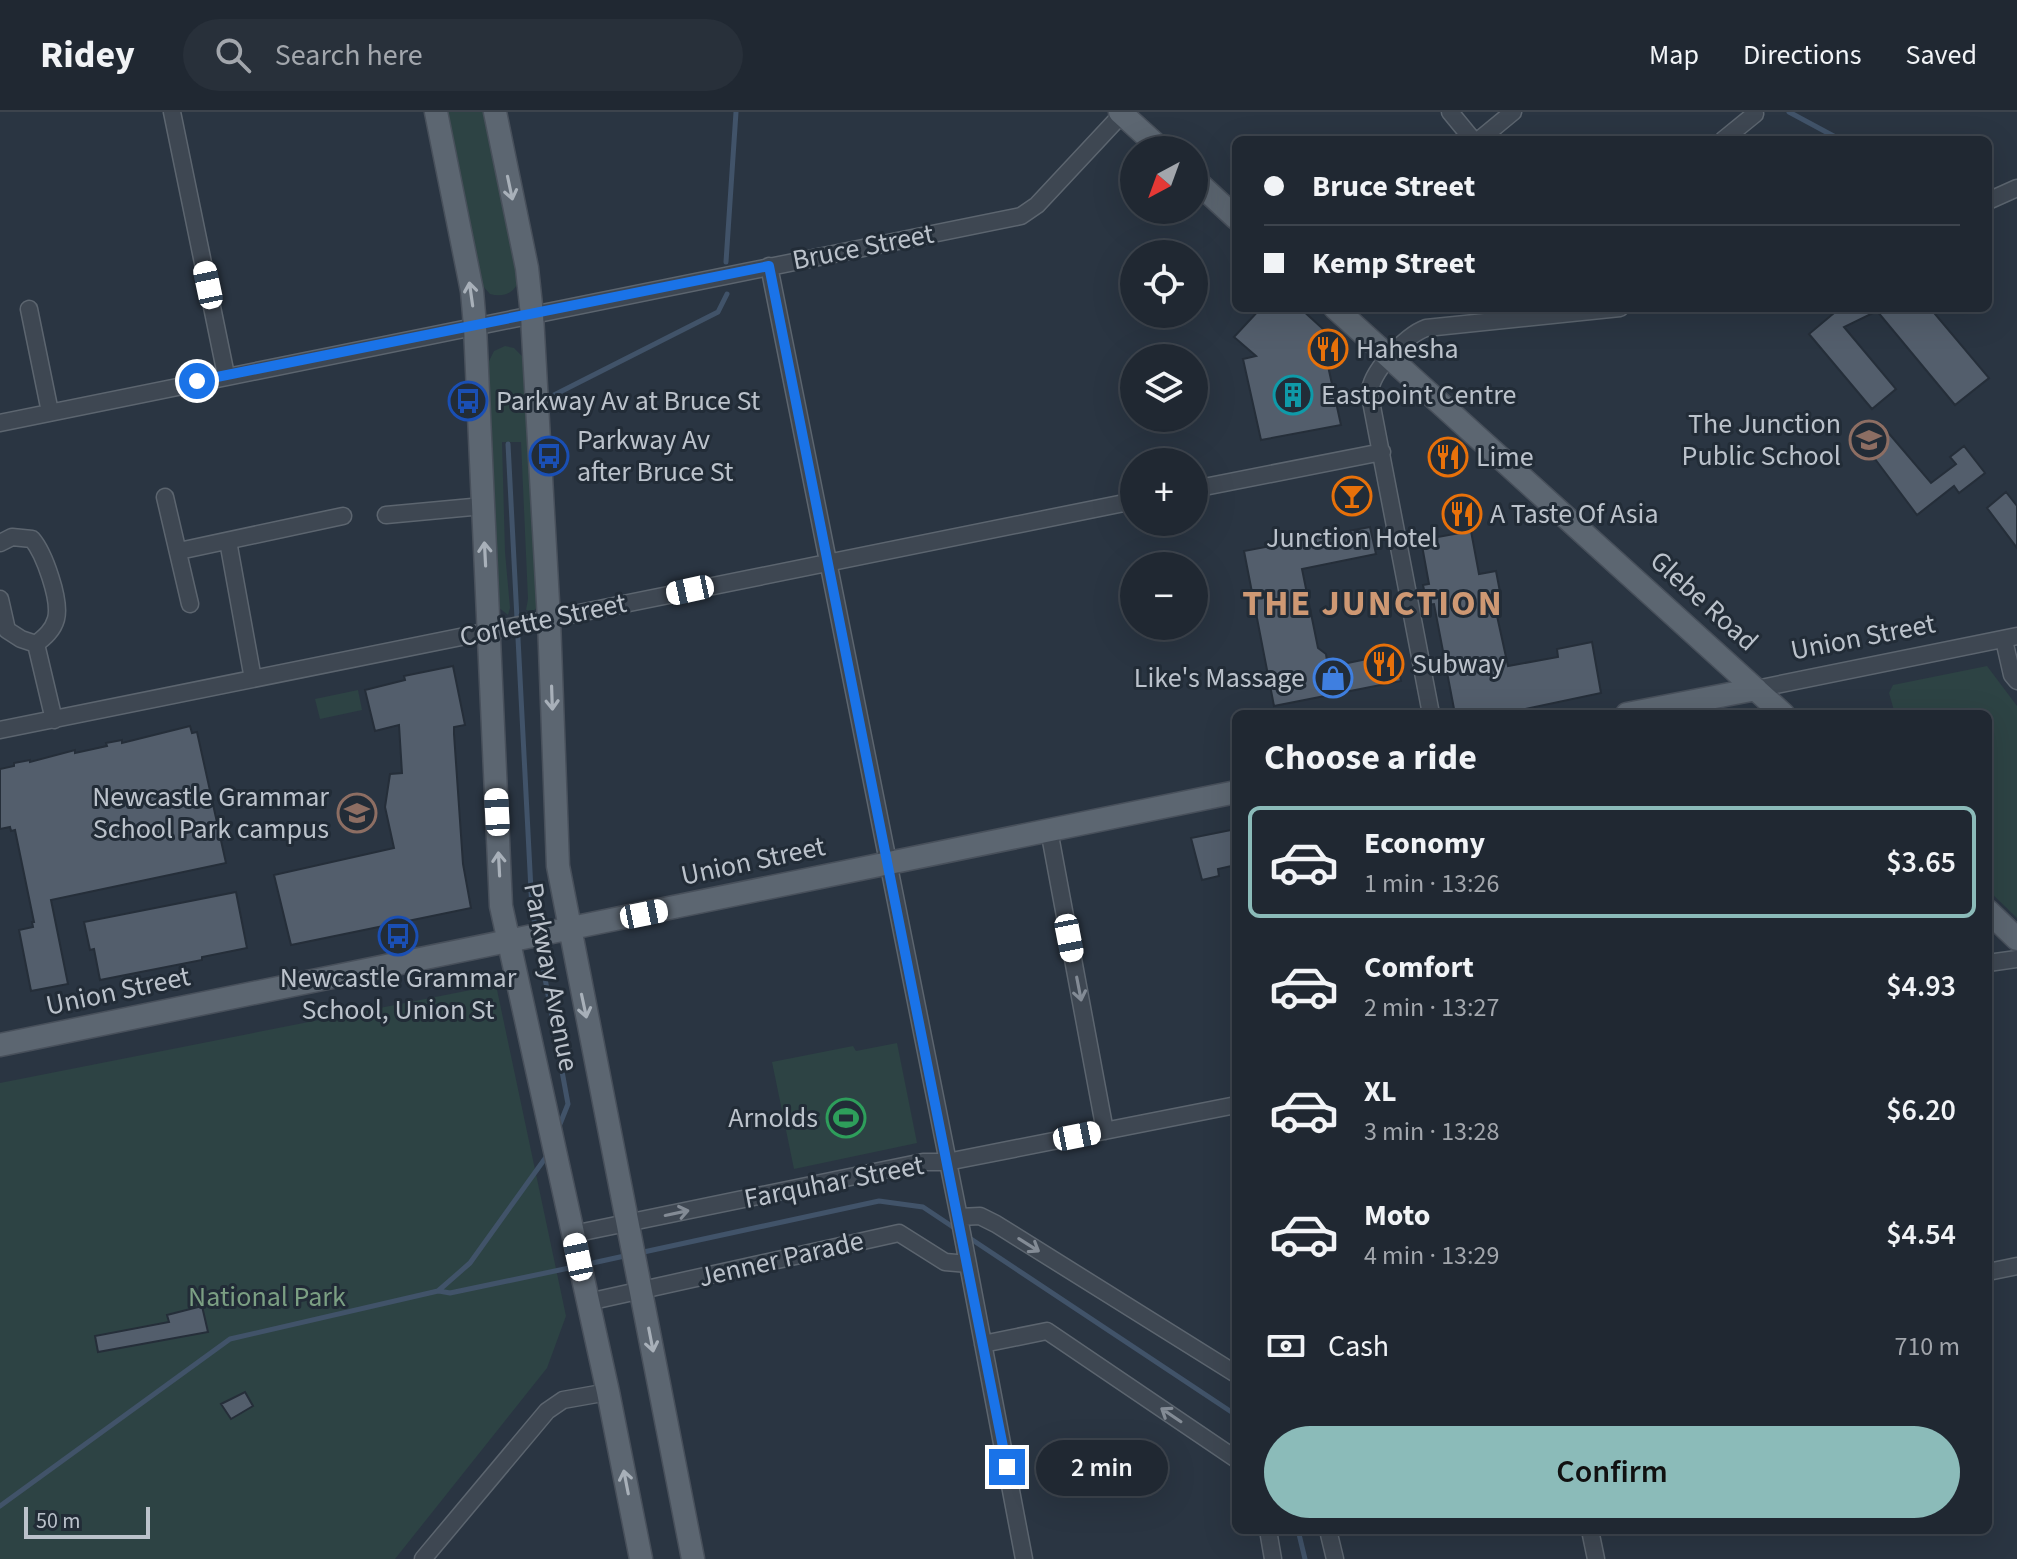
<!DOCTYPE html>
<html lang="en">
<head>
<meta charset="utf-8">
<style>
	body { margin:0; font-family:"Source Sans 3",sans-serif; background:#28303a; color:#f1f3f6; height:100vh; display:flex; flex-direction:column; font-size:30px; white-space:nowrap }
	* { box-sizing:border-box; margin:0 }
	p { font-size:26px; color:#a2a6ac }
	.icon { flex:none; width:44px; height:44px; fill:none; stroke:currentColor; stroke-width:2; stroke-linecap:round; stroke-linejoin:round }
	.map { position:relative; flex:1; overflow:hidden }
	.details { position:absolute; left:1232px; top:598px; width:760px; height:824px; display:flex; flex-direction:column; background:#202832; border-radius:12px; box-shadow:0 8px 32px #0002,0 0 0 2px #3d444d }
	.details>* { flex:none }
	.top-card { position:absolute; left:1232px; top:24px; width:760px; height:176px; border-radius:12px; box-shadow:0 8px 32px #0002,0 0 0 2px #3d444d; display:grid; align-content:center; height:176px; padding:0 32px; background:#202832 }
	.needle { width:52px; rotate:221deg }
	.controls { position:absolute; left:1120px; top:24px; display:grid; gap:16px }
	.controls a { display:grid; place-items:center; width:88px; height:88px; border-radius:50%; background:#202832; box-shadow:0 8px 32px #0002,0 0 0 2px #3d444d; font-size:40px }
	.scale { position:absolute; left:24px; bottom:20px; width:126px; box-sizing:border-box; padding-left:8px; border:4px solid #bbc2cb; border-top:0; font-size:22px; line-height:28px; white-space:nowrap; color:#bbc2cb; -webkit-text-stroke:6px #222c37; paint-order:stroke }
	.end { position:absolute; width:36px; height:36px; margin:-18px; border:10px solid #1a73e8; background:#fff; box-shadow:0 0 0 4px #fff }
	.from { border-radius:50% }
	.bubble { position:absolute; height:56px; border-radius:28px; background:#202832; box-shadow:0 8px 32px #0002,0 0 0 2px #3d444d; font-size:26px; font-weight:600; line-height:56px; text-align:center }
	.car { position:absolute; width:24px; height:48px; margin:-24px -12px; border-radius:10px; box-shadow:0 0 6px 2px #0007; background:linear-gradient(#fff 24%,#345 0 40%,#fff 0 76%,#345 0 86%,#fff 0) }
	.top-card b { display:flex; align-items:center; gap:28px; height:76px; font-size:30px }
	.top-card b+b { border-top:2px solid #3d444d }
	.top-card i { width:20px; height:20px; background:#f1f3f6 }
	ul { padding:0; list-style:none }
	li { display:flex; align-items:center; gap:24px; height:112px; margin:0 16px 12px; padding:0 16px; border:4px solid transparent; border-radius:12px }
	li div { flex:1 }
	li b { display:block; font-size:30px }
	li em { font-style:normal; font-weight:600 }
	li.active { border-color:#8bbbb9 }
	li>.icon { width:72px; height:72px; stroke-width:1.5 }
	h2 { padding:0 32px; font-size:36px; line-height:96px }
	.pay { display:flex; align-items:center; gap:20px; height:88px; padding:0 32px; font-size:30px }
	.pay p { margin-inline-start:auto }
	.primary-button { display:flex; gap:16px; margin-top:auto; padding:16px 32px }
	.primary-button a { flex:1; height:92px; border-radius:48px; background:#8bbbb9; color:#111; font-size:32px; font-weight:600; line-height:92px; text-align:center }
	header { display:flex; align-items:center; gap:48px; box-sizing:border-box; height:112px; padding:0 40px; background:#202832; border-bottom:2px solid #3d444d }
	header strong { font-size:38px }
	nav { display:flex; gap:44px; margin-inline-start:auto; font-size:28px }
	.search { width:560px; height:72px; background:#28303a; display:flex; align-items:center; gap:20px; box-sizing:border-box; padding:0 28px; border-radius:44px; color:#a2a6ac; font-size:30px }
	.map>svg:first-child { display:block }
	.green { fill:#2d4344 }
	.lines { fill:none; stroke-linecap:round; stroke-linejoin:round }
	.stream { stroke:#415369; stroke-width:5 }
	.building { fill:#535e6c; stroke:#252e39; stroke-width:2 }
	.minor-casing { stroke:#5c656f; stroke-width:19 }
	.major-casing { stroke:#48505b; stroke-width:25 }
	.minor { stroke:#3e4752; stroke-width:16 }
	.major { stroke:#5c6671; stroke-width:22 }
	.oneway { stroke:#a8b0b9 }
	.oneway2 { stroke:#838b95 }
	.route { stroke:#1a73e8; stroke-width:10 }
	.labels { text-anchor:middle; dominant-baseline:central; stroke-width:6; stroke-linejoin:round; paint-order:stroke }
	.street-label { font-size:28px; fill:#bbc2cb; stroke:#222c37 }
	.poi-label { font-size:28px; fill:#bbc2cb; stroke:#222c37; text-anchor:start }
	.park-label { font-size:28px; fill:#7b9f83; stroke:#222c37 }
	.district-label { font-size:36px; font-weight:bold; letter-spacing:2px; fill:#ce9873; stroke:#222c37 }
</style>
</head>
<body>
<header>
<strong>Ridey</strong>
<div class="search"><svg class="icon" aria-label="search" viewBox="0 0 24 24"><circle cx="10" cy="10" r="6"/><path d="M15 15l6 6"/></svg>Search here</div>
<nav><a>Map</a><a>Directions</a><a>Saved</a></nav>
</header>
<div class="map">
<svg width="2017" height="1447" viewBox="0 0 2017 1447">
	<rect width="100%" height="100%" fill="#2a3542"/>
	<path class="green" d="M447 0H486L519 166C516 181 504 186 490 182L481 172Z
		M505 234 514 236 524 246 538 495 533 499 526 498 528 487 521 330H502L505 440 510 496 508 503 498 495 489 336 491 305 488 251 494 239Z
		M1987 554 2017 594V806L1988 778V602H1895L1889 581 1893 573Z
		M358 578 362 598 320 607 315 587Z
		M496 873 566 1204 547 1256 395 1447H0V971Z
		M897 931 917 1031 794 1057 772 950 853 934 856 939Z"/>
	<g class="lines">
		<path class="stream" d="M1789 0 1841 28
			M726 150 736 0
			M552 284 718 200 727 182
			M508 332 532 798 536 818
			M538 828 568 992 558 1017
			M968 1125 1236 1303
			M639 1141 879 1089 923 1095 956 1117
			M588 1152 629 1143
			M439 1179 450 1181 574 1155
			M0 1394 230 1227 438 1179 470 1151 549 1041
			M1298 1418 1305 1447"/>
	</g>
	<path class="building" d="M1261 196H1300L1334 227 1338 252 1328 254 1341 313 1261 328 1243 247 1256 244 1234 225Z
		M1840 196H1930L1989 266 1955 293 1877 199 1844 215 1896 277 1872 297 1809 222Z
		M1880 311 1931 371 1956 352 1950 345 1964 334 1985 361 1959 381 1954 374 1917 403 1860 327Z
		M2006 380 2017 394V436L1987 396Z
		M1370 415 1376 442 1302 457 1318 536 1326 542 1328 555 1396 541 1401 569 1274 594 1244 439Z
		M1471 419 1479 462 1496 459 1500 480 1492 481 1508 554 1558 545 1557 537 1592 530 1601 581 1501 602H1455L1434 492 1427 493 1423 473 1429 472 1421 428Z
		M453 554 465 613 454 615V622L463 752 471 796 291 833 274 763 394 736 385 695 390 662 402 661 399 613 375 619 365 578 405 568 404 564Z
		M190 614 192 621 197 620 226 751 51 788 68 872 31 879 19 818 33 815 32 810H34L15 718 11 719 10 715 0 717V657L14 654V651L30 648V650L75 638V641L107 634 106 631 122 628V631Z
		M1236 717V753L1218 757 1219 764 1202 768 1191 726Z
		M236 780 247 836 202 845V848L100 868 94 837 90 838 84 810Z
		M202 1194 208 1220 98 1240 95 1224 169 1210 167 1203Z
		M245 1280 253 1294 231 1307 221 1292Z"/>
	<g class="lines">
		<defs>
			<path id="minor" d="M172 0 226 263
				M1450 0 1473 28
				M1479 28 1513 0
				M1723 28 1755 2
				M1988 89 2017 76
				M769 154 959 1105 1024 1447
				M29 197 50 300
				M0 311 1021 104 1037 93 1122 2
				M1194 377 1382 340
				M165 385 190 492
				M386 403 483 394
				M228 429 253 567
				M0 431 12 425 32 427C44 441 61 488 56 507 53 518 45 525 36 532
				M179 439 343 404
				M0 487 7 518 21 527 36 532
				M2004 528 2012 563 2017 569
				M36 532 54 608
				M1756 577 2017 524
				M1431 602 1370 284C1367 262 1406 223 1426 216L1620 196
				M0 618 1134 389
				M1049 718 1105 1019
				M1988 851 2017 847
				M959 1105 980 1104 996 1112 1236 1262
				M573 1122 923 1050H947L1236 993
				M1988 1160 2017 1154
				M588 1190 899 1121 945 1150 968 1152
				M983 1232 1047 1219 1236 1347
				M1268 1418 1273 1447
				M1328 1418 1335 1447
				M1590 1418 1596 1447
				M423 1447 547 1299 563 1288 608 1280"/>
			<path id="major" d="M436 0 472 179 475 214 501 794 608 1280 641 1447
				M495 0 527 156 532 203 549 508 558 754 693 1447
				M1120 0 1162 38
				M1194 67 1236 106
				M1335 196 1783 602
				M1627 602 1756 577
				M1988 799 2017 827
				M0 933 1236 680"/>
		</defs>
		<use href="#minor" class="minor-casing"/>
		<use href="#major" class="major-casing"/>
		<use href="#minor" class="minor"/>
		<use href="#major" class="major"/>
	</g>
	<defs><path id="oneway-shaft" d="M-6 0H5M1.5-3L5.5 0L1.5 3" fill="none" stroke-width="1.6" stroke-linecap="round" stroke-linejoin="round" transform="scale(2)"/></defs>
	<g class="oneway">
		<use href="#oneway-shaft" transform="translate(510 76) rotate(78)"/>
		<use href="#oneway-shaft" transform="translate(471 182) rotate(-98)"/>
		<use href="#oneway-shaft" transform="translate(485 442) rotate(-93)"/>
		<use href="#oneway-shaft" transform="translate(552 586) rotate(88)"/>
		<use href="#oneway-shaft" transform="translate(499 752) rotate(-93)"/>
		<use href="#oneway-shaft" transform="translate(584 894) rotate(78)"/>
		<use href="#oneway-shaft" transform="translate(651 1228) rotate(79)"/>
		<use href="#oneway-shaft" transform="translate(626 1370) rotate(-101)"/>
	</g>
	<g class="oneway2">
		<use href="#oneway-shaft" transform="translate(1079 877) rotate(79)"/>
		<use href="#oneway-shaft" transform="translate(677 1101) rotate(-12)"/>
		<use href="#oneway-shaft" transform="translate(1029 1133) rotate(32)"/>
		<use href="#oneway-shaft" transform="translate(1171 1303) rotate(-146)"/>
	</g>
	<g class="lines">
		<path class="route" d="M197 269 769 154 1007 1355"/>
	</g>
	<defs>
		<symbol id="restaurant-ring" viewBox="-11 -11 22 22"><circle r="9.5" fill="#222c37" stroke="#e8710a" stroke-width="1.5"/><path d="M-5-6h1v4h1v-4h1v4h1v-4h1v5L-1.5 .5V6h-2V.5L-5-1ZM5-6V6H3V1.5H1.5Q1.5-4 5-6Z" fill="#e8710a"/></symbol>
		<symbol id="building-ring" viewBox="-11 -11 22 22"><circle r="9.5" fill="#222c37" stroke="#0f9aa8" stroke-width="1.5"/><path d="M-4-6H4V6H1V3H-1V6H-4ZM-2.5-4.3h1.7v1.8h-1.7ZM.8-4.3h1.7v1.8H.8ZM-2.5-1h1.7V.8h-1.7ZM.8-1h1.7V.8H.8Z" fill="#0f9aa8"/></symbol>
		<symbol id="bus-ring" viewBox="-11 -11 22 22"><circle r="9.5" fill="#222c37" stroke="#1a4fb4" stroke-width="1.5"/><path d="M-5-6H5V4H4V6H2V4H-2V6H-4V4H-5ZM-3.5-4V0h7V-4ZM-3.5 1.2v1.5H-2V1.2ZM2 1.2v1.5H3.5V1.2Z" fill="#1a4fb4"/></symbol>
		<symbol id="school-ring" viewBox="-11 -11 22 22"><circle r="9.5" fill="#222c37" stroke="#8d6e63" stroke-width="1.5"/><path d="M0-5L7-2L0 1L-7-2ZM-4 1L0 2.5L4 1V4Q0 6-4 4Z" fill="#8d6e63"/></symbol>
		<symbol id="bar-ring" viewBox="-11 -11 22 22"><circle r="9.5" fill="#222c37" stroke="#e8710a" stroke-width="1.5"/><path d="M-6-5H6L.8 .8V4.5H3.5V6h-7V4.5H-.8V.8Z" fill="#e8710a"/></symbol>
		<symbol id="shop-ring" viewBox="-11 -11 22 22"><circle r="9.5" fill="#222c37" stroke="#3f7fe0" stroke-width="1.5"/><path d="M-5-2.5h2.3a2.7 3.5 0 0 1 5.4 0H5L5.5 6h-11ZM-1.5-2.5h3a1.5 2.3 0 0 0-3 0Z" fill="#3f7fe0"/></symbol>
		<symbol id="stadium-ring" viewBox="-11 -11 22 22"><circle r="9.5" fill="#222c37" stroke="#2e9e5b" stroke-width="1.5"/><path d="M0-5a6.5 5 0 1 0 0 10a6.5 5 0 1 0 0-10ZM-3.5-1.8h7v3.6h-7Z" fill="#2e9e5b"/></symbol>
	</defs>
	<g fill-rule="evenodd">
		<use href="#restaurant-ring" x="1306" y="215" width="44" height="44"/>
		<use href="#building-ring" x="1271" y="261" width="44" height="44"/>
		<use href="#bus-ring" x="446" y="267" width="44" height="44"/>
		<use href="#school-ring" x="1847" y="306" width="44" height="44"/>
		<use href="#bus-ring" x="527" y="322" width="44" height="44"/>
		<use href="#restaurant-ring" x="1426" y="323" width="44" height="44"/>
		<use href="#bar-ring" x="1330" y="362" width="44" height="44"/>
		<use href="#restaurant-ring" x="1440" y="380" width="44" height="44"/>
		<use href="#restaurant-ring" x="1362" y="530" width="44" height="44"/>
		<use href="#shop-ring" x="1311" y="544" width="44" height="44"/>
		<use href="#school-ring" x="335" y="679" width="44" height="44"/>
		<use href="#bus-ring" x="376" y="802" width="44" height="44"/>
		<use href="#stadium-ring" x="824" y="984" width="44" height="44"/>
	</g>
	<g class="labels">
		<g class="street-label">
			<text transform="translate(863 135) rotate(-11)">Bruce Street</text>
			<text transform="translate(1704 489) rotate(42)">Glebe Road</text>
			<text transform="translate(543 508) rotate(-12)">Corlette Street</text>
			<text transform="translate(1863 525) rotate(-11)">Union Street</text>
			<text transform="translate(753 749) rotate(-12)">Union Street</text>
			<text transform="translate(551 865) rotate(79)">Parkway Avenue</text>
			<text transform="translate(118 879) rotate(-12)">Union Street</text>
			<text transform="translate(834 1070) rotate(-11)">Farquhar Street</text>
			<text transform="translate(781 1147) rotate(-13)">Jenner Parade</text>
		</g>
		<g class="poi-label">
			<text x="1356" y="237">Hahesha</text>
			<text x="1321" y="283">Eastpoint Centre</text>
			<text x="496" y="289">Parkway Av at Bruce St</text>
			<text x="1841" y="312" text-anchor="end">The Junction<tspan x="1841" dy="32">Public School</tspan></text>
			<text x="577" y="328">Parkway Av<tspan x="577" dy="32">after Bruce St</tspan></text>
			<text x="1476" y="345">Lime</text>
			<text x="1490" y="402">A Taste Of Asia</text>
			<text x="1352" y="426" text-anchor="middle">Junction Hotel</text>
			<text x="1412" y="552">Subway</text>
			<text x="1305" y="566" text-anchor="end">Like's Massage</text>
			<text x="329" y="685" text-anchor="end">Newcastle Grammar<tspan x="329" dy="32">School Park campus</tspan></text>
			<text x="398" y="866" text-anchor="middle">Newcastle Grammar<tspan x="398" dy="32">School, Union St</tspan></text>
			<text x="818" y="1006" text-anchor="end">Arnolds</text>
		</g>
		<g class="park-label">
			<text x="267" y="1185">National Park</text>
		</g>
		<g class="district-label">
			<text x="1373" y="491">THE JUNCTION</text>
		</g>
	</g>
</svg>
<div class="controls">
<a><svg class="needle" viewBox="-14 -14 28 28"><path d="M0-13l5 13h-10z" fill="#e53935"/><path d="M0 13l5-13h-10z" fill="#a2a6ac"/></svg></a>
<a><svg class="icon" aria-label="locate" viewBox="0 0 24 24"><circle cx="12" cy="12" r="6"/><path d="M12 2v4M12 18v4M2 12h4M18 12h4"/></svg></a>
<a><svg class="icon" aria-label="layers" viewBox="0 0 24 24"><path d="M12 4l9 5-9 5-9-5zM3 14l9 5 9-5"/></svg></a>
<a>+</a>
<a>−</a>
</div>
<div class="scale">50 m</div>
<i class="end from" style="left:197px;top:269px"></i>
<i class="end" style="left:1007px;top:1355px"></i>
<div class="bubble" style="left:1036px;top:1328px;width:132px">2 min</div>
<i class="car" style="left:208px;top:173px;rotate:348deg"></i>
<i class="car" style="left:690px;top:478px;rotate:258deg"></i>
<i class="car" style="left:497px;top:700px;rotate:357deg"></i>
<i class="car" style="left:644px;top:802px;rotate:79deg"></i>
<i class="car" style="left:1069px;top:826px;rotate:169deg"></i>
<i class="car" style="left:1077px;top:1024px;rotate:79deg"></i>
<i class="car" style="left:578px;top:1145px;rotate:348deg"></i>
<div class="top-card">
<b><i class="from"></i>Bruce Street</b>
<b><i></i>Kemp Street</b>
</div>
<section class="details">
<h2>Choose a ride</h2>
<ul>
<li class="active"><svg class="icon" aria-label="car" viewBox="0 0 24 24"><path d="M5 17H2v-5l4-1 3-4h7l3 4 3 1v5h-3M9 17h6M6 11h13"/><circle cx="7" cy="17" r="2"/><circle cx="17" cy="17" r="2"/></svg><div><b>Economy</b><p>1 min · 13:26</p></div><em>$3.65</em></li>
<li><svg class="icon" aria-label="car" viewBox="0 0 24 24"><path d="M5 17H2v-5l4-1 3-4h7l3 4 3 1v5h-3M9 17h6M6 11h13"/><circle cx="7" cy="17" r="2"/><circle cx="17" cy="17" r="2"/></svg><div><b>Comfort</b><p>2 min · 13:27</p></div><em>$4.93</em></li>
<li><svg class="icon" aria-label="car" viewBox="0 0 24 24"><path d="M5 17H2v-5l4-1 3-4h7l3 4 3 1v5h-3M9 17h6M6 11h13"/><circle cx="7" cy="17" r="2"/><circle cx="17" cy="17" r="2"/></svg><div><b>XL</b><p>3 min · 13:28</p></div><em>$6.20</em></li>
<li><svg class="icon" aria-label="car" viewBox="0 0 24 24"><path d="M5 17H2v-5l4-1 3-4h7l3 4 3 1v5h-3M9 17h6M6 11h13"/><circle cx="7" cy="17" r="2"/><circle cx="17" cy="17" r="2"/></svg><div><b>Moto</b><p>4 min · 13:29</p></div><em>$4.54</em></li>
</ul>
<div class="pay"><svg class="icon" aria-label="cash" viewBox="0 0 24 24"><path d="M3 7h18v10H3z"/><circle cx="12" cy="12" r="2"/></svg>Cash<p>710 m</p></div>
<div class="primary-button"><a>Confirm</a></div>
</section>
</div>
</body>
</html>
